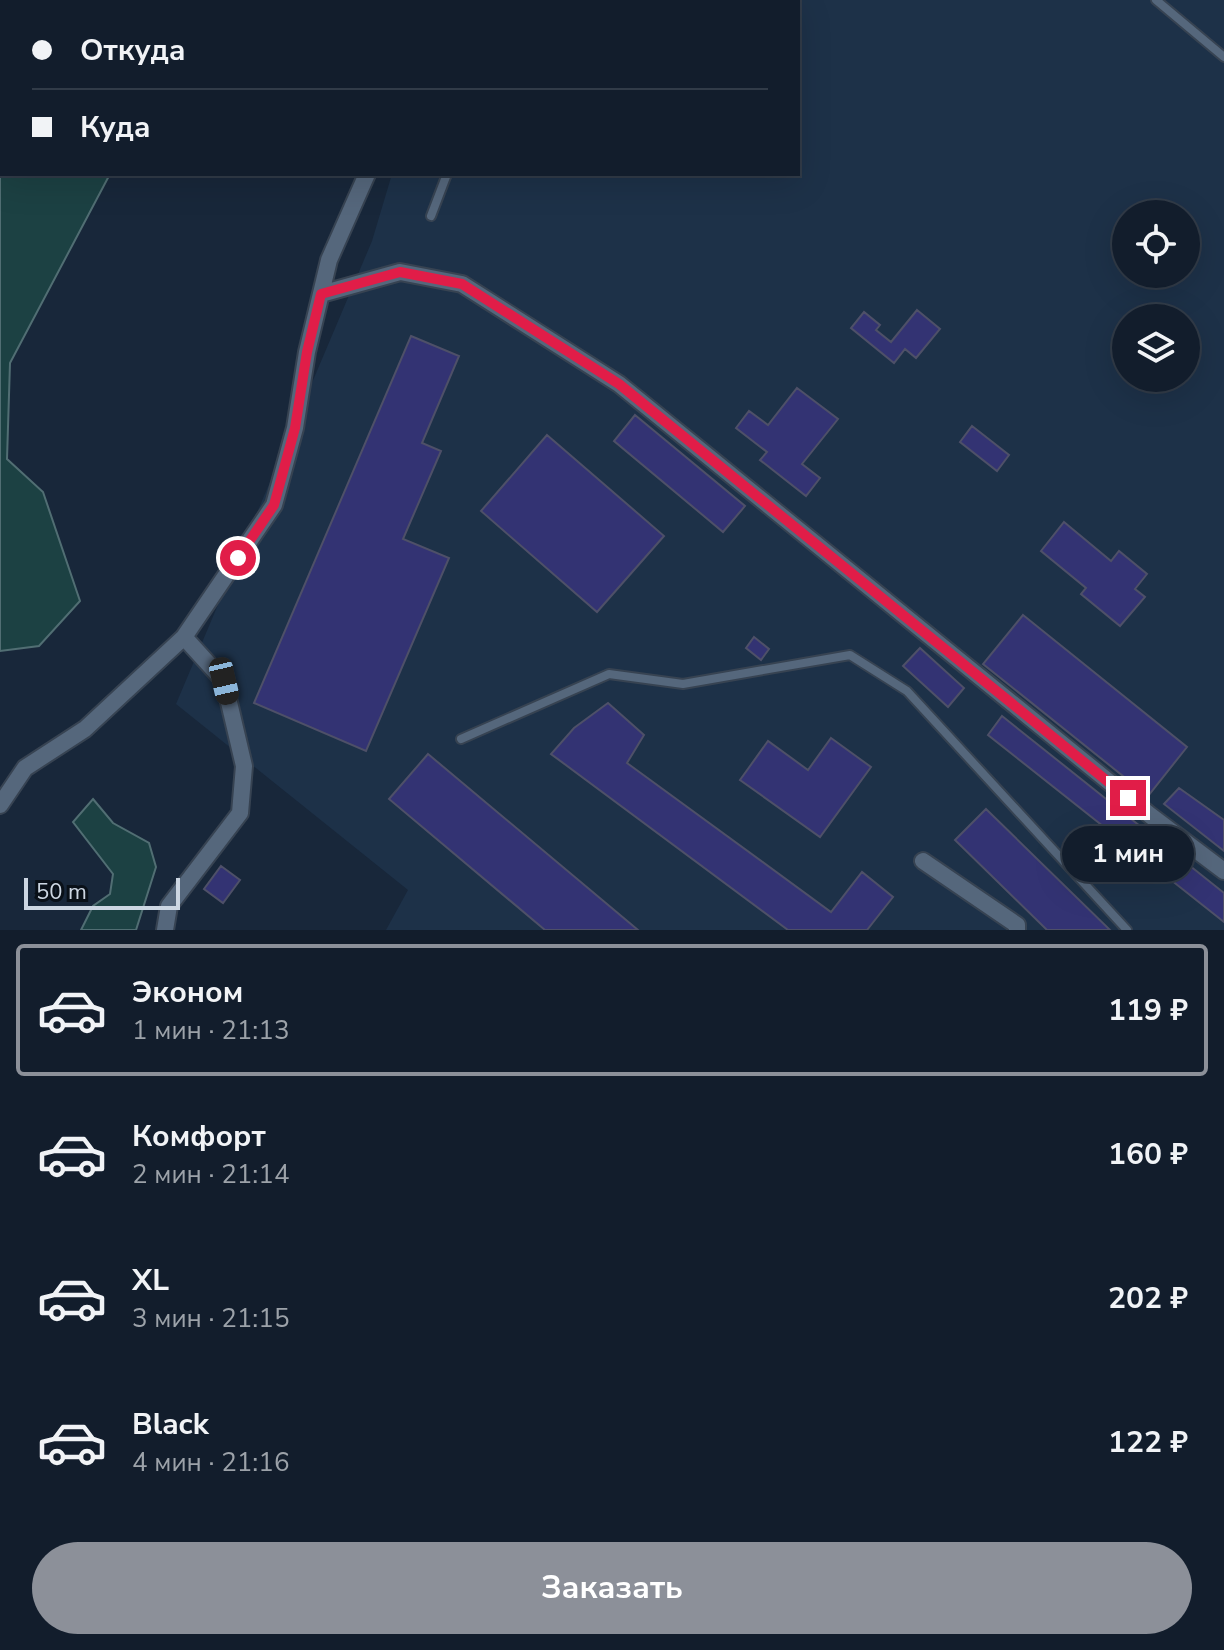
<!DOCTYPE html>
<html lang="ru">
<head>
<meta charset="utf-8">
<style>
	body { margin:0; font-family:"Nunito Sans",sans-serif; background:#1b2634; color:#f1f3f6; height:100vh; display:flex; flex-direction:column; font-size:30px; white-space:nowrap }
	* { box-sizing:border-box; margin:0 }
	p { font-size:26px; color:#9ca2a9 }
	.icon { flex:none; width:44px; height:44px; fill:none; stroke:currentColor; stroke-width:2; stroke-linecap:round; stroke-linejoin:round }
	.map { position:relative; height:930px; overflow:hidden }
	.panel { display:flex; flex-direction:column; background:#121d2c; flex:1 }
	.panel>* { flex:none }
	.guide { position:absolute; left:0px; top:0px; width:800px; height:176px; box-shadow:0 8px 32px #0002,0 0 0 2px #313b48; display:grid; align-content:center; height:176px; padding:0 32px; background:#121d2c }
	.fabs { position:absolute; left:1112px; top:200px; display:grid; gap:16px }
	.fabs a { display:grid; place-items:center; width:88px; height:88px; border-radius:50%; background:#121d2c; box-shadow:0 8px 32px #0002,0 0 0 2px #313b48; font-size:40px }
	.scale { position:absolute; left:24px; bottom:20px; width:156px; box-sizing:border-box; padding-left:8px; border:4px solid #ccd6e2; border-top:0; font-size:22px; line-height:28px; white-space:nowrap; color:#ccd6e2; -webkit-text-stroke:6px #091018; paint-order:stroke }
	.end { position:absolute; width:36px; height:36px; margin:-18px; border:10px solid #e11d48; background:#fff; box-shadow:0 0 0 4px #fff }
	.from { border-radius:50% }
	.bubble { position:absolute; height:56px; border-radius:28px; background:#121d2c; box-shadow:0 8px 32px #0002,0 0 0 2px #313b48; font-size:26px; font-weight:700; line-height:56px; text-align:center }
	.car { position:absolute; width:24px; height:48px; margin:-24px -12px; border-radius:10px; box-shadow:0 0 6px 2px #0007; background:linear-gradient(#222 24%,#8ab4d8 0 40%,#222 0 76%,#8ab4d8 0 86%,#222 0) }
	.guide b { display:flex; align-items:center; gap:28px; height:76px; font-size:30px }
	.guide b+b { border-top:2px solid #313b48 }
	.guide i { width:20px; height:20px; background:#f1f3f6 }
	ul { padding:14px 0 0; list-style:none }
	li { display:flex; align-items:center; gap:24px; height:132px; margin:0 16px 12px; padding:0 16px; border:4px solid transparent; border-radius:8px }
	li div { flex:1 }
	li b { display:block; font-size:30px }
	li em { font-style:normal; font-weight:700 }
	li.active { border-color:#8c9099 }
	li>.icon { width:72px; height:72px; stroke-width:1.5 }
	.action { display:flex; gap:16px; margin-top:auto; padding:16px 32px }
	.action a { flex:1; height:92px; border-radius:48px; background:#8c9099; color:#fff; font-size:32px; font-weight:700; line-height:92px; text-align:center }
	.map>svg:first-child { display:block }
	.built { fill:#1d3148; fill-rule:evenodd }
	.water { fill:#1c4143; stroke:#516e73; stroke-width:2 }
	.building { fill:#333373; stroke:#4e5068; stroke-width:2 }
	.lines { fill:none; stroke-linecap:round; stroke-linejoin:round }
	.service-casing { stroke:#374352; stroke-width:12 }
	.minor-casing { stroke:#374352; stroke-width:20 }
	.service { stroke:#55677c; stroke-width:8 }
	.minor { stroke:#55677c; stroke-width:16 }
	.route { stroke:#e11d48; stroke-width:10 }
</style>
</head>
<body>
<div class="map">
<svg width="1224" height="930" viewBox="0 0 1224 930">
	<rect width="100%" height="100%" fill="#18273a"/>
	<path class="built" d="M445 0H1224V930H386L408 890 176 704 372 241 392 174H798V2H444ZM1126 214H1186V274H1126ZM1126 318H1186V378H1126Z"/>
	<path class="water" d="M0 0H202L2 2V174H110L10 363 7 459 43 492 80 601 39 646 0 651Z
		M93 799 113 823 149 843 156 867 136 930H81L93 906 110 894 113 874 73 822Z"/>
	<path class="building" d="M917 310 940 329 916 358 905 349 894 363 851 328 864 312 880 325 876 330 891 342Z
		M411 336 459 356 422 443 441 451 403 539 449 558 366 751 254 703Z
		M797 388 838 419 802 464 820 478 806 496 760 460 767 452 736 428 749 411 768 425Z
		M635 415 745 506 723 532 614 441Z
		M972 426 1009 455 997 471 960 442Z
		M547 435 664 536 597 612 481 511Z
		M1064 522 1111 561 1119 551 1147 574 1135 589 1145 597 1120 626 1081 594 1086 588 1041 551Z
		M1023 615 1187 747 1148 796 983 664Z
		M754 637 769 649 761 660 746 648Z
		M920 648 964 688 948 707 903 666Z
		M608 703 644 735 627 763 831 912 862 872 893 897 867 930H788L551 754 574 728Z
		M1002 716 1224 893V922L988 735Z
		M831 738 871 767 820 837 740 780 768 741 808 770Z
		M428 754 638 930H545L389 799Z
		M1179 788 1224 820V851L1164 804Z
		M986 809 1110 930H1047L955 840Z
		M221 866 240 880 223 903 204 889Z"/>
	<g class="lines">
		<defs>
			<path id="service" d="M1156 0 1224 57
				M515 2 516 0
				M431 216 447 174
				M461 739 609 674 683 684 850 655 907 691 1127 930"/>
			<path id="minor" d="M443 2 444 0
				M321 294 400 272 462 284 619 384 1151 816 1224 871
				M0 805 25 768 85 729 184 637 274 505 295 428 307 352 329 260 367 174
				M923 861 1017 925V930
				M165 930 169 906 240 813 244 766 224 681 184 637"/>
		</defs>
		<use href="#service" class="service-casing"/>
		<use href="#minor" class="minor-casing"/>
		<use href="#service" class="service"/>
		<use href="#minor" class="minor"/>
	</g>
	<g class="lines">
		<path class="route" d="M238 558 274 505 295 428 307 352 321 294 400 272 462 284 619 384 1128 798"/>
	</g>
</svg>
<div class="fabs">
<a><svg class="icon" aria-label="locate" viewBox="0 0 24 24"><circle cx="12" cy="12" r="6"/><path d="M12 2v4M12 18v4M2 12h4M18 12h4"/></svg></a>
<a><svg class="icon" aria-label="layers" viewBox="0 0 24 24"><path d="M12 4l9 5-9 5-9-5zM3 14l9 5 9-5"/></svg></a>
</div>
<div class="scale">50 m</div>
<i class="end from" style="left:238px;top:558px"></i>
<i class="end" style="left:1128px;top:798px"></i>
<div class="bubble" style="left:1062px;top:826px;width:132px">1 мин</div>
<i class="car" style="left:224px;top:681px;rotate:167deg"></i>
<div class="guide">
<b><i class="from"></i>Откуда</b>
<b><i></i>Куда</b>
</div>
</div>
<section class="panel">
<ul>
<li class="active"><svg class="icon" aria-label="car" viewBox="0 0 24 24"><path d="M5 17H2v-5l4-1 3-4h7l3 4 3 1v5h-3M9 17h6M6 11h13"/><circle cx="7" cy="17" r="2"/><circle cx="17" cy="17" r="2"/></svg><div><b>Эконом</b><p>1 мин · 21:13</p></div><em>119 ₽</em></li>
<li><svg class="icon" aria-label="car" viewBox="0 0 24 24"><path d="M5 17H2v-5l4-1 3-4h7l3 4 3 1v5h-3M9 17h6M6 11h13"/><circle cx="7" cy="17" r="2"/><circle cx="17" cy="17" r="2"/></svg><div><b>Комфорт</b><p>2 мин · 21:14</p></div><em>160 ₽</em></li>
<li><svg class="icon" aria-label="car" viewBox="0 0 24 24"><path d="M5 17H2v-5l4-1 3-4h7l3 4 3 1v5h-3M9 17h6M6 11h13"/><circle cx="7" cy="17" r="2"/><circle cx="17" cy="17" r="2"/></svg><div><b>XL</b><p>3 мин · 21:15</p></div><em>202 ₽</em></li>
<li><svg class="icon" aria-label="car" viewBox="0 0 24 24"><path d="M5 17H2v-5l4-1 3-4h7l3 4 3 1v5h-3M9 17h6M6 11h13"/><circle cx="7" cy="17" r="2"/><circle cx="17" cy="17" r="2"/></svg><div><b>Black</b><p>4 мин · 21:16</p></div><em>122 ₽</em></li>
</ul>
<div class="action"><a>Заказать</a></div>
</section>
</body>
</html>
